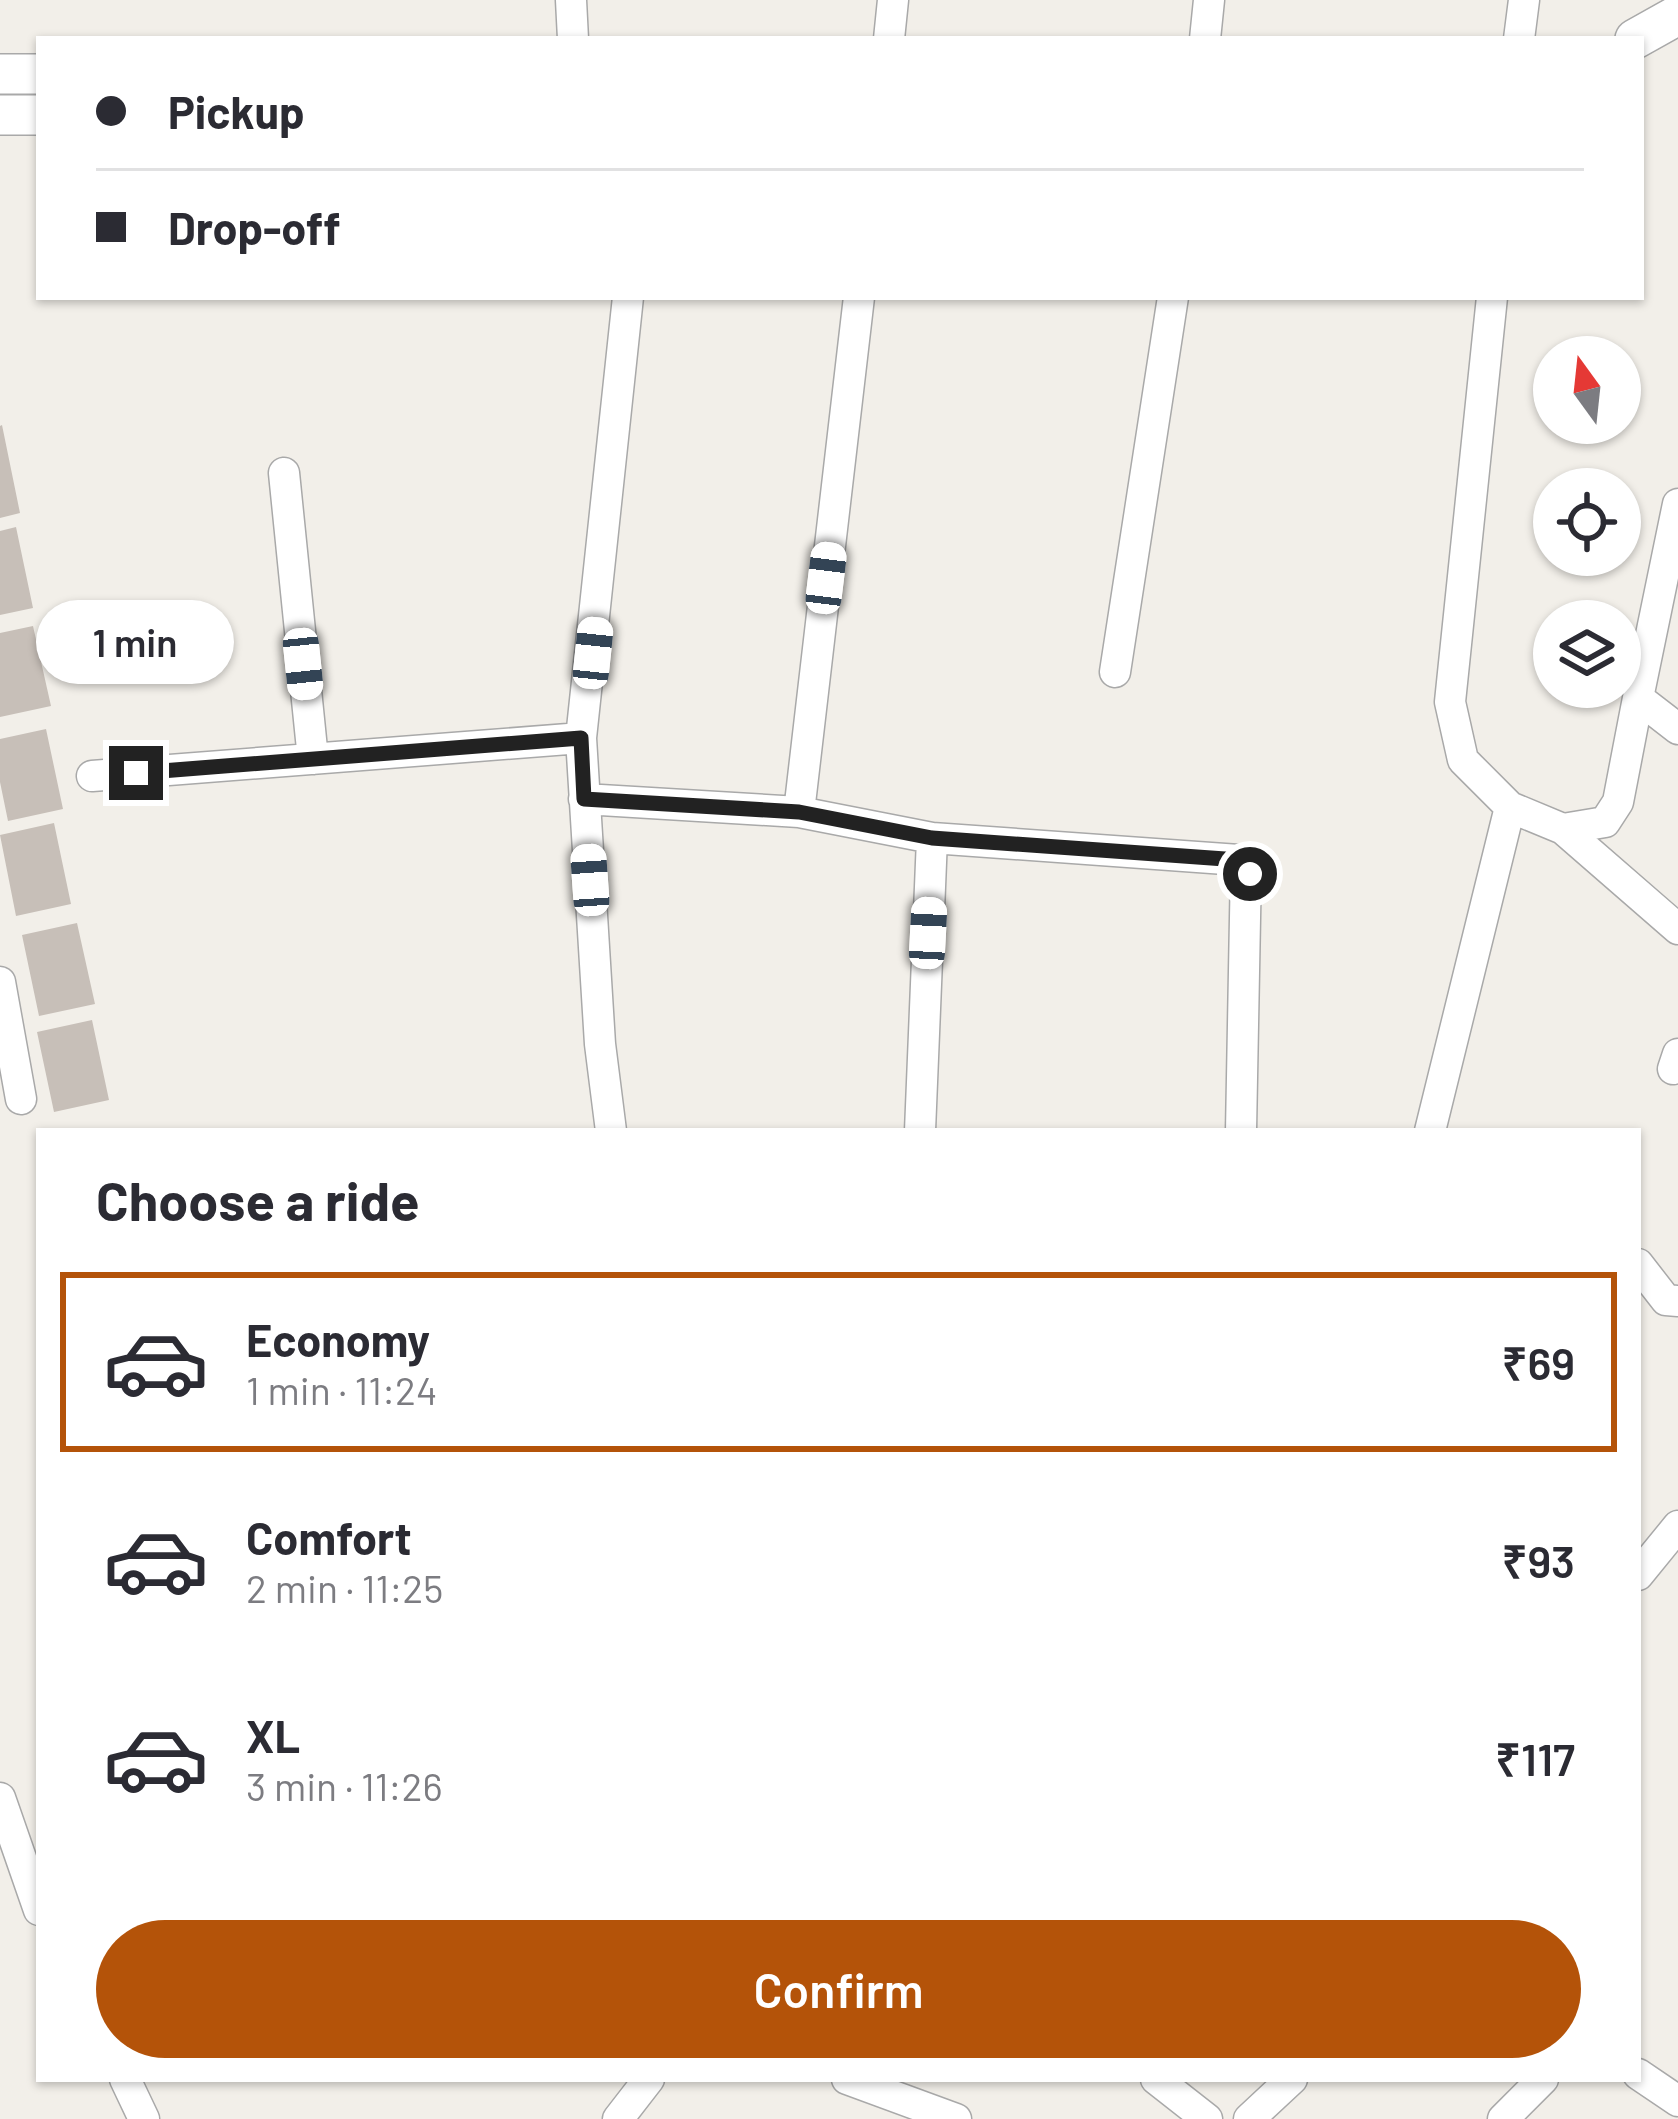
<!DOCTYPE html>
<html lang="en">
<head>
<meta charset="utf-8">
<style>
	body { margin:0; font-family:Barlow,sans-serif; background:#f2f2f3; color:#2b2b33; height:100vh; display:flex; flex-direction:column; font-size:45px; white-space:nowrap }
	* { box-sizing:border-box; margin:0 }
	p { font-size:39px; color:#7c7c81 }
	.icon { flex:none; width:66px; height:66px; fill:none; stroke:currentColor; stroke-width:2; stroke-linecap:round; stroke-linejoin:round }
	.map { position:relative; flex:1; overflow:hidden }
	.drawer { position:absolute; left:36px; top:1128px; width:1605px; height:954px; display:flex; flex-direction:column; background:#fff; border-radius:0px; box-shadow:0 3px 9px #0004 }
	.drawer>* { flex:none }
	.top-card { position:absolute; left:36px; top:36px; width:1608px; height:264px; border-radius:0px; box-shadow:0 3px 9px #0004; display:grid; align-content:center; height:264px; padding:0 60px; background:#fff }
	.needle { width:78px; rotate:345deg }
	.fabs { position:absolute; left:1533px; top:336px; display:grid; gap:24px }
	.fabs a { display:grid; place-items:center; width:108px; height:108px; border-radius:50%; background:#fff; box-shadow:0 3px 9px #0004; font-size:60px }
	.end { position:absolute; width:54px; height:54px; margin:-27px; border:15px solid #222; background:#fff; box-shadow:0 0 0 6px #fff }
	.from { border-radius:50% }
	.bubble { position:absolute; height:84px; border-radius:42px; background:#fff; box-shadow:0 3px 9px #0004; font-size:39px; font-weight:600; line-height:84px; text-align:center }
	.car { position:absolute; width:36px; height:72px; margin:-36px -18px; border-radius:15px; box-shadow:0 0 9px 3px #0007; background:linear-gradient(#fff 24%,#345 0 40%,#fff 0 76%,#345 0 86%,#fff 0) }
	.top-card b { display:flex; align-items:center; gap:42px; height:114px; font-size:45px }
	.top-card b+b { border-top:3px solid #e1e1e2 }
	.top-card i { width:30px; height:30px; background:#2b2b33 }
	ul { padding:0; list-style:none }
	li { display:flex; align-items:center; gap:36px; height:180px; margin:0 24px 18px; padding:0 36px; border:6px solid transparent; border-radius:0px }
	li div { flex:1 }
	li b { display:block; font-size:45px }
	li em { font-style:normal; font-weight:600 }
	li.selected { border-color:#b45309 }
	li>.icon { width:108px; height:108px; stroke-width:1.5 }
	h2 { padding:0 60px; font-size:54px; line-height:144px }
	.cta { display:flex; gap:24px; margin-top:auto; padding:24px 60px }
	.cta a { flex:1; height:138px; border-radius:72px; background:#b45309; color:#fff; font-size:48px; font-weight:600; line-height:138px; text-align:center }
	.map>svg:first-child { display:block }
	.building { fill:#c7bfb8 }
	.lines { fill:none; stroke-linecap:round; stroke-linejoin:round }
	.minor-casing { stroke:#a9a9a9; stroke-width:33 }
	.tertiary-casing { stroke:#a9a9a9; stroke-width:42 }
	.minor { stroke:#fff; stroke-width:30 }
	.tertiary { stroke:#fff; stroke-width:39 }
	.route { stroke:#222; stroke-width:15 }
</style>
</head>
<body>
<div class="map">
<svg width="1678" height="2119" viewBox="0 0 1678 2119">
	<rect width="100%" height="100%" fill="#f2efe9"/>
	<path class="building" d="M2 425 20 513 0 518V426Z
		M16 527 33 608 0 615V531Z
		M33 626 51 706 0 717V633Z
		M46 729 63 809 8 821 0 782V739Z
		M54 823 71 904 16 916 0 835Z
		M77 923 95 1004 39 1016 22 935Z
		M92 1020 109 1100 54 1112 37 1032Z"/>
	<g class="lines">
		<defs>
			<path id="minor" d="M571 0 573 39
				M889 39 893 0
				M1205 39 1209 0
				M1519 39 1524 0
				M284 473 313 759
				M1678 504 1638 698 1678 729
				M1115 672 1173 297
				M92 776 581 738
				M584 799 799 812 859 297
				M1510 807 1563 829 1605 822 1618 802 1638 698
				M799 812 932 838 920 1131
				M1563 829 1678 929
				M932 838 1239 860 1246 865 1241 1131
				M0 982 21 1099
				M1673 1069 1678 1054
				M611 1131 600 1044 581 738 628 297
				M1430 1131 1510 807 1463 760 1450 702 1492 297
				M1638 1264 1666 1300 1678 1301
				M1638 1575 1678 1526
				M0 1798 39 1910
				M1638 2074 1678 2101
				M125 2079 144 2119
				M847 2079 956 2119
				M1156 2079 1207 2119
				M618 2119 649 2079
				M1249 2119 1292 2079
				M1503 2119 1543 2079"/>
			<path id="tertiary" d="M1635 39 1678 15
				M0 74H39
				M0 115H39"/>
		</defs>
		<use href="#minor" class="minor-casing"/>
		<use href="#tertiary" class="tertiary-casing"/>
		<use href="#minor" class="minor"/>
		<use href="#tertiary" class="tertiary"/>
	</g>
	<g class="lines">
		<path class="route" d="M136 773 581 738 584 799 799 812 932 838 1239 860 1250 874"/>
	</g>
</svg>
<div class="fabs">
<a><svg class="needle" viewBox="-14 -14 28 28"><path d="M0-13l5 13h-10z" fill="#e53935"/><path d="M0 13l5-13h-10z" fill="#7c7c81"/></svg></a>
<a><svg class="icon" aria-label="locate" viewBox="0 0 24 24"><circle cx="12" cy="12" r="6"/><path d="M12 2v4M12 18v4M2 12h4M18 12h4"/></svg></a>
<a><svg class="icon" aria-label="layers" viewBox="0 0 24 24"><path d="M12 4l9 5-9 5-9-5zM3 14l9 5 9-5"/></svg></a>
</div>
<i class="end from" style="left:1250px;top:874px"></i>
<i class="end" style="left:136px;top:773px"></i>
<div class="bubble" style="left:36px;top:600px;width:198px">1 min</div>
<i class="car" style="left:826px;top:578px;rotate:7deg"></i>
<i class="car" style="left:593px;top:653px;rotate:6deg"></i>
<i class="car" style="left:303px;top:664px;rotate:174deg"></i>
<i class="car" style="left:590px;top:880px;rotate:356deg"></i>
<i class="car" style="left:928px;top:933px;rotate:3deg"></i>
<div class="top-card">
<b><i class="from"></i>Pickup</b>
<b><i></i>Drop-off</b>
</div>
<section class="drawer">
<h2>Choose a ride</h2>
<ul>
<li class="selected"><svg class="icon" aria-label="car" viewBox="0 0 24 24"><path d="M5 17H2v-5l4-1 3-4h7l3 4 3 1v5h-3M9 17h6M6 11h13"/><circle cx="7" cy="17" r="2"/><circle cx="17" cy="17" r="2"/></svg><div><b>Economy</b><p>1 min · 11:24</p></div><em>₹69</em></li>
<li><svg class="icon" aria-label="car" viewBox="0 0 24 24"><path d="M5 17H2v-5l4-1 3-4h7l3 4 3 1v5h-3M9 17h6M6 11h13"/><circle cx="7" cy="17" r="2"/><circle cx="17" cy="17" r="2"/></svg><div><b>Comfort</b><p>2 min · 11:25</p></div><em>₹93</em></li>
<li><svg class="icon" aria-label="car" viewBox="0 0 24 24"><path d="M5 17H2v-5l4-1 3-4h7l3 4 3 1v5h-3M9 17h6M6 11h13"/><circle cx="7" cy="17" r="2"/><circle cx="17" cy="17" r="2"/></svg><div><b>XL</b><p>3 min · 11:26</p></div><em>₹117</em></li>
</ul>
<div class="cta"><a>Confirm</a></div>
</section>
</div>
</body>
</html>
